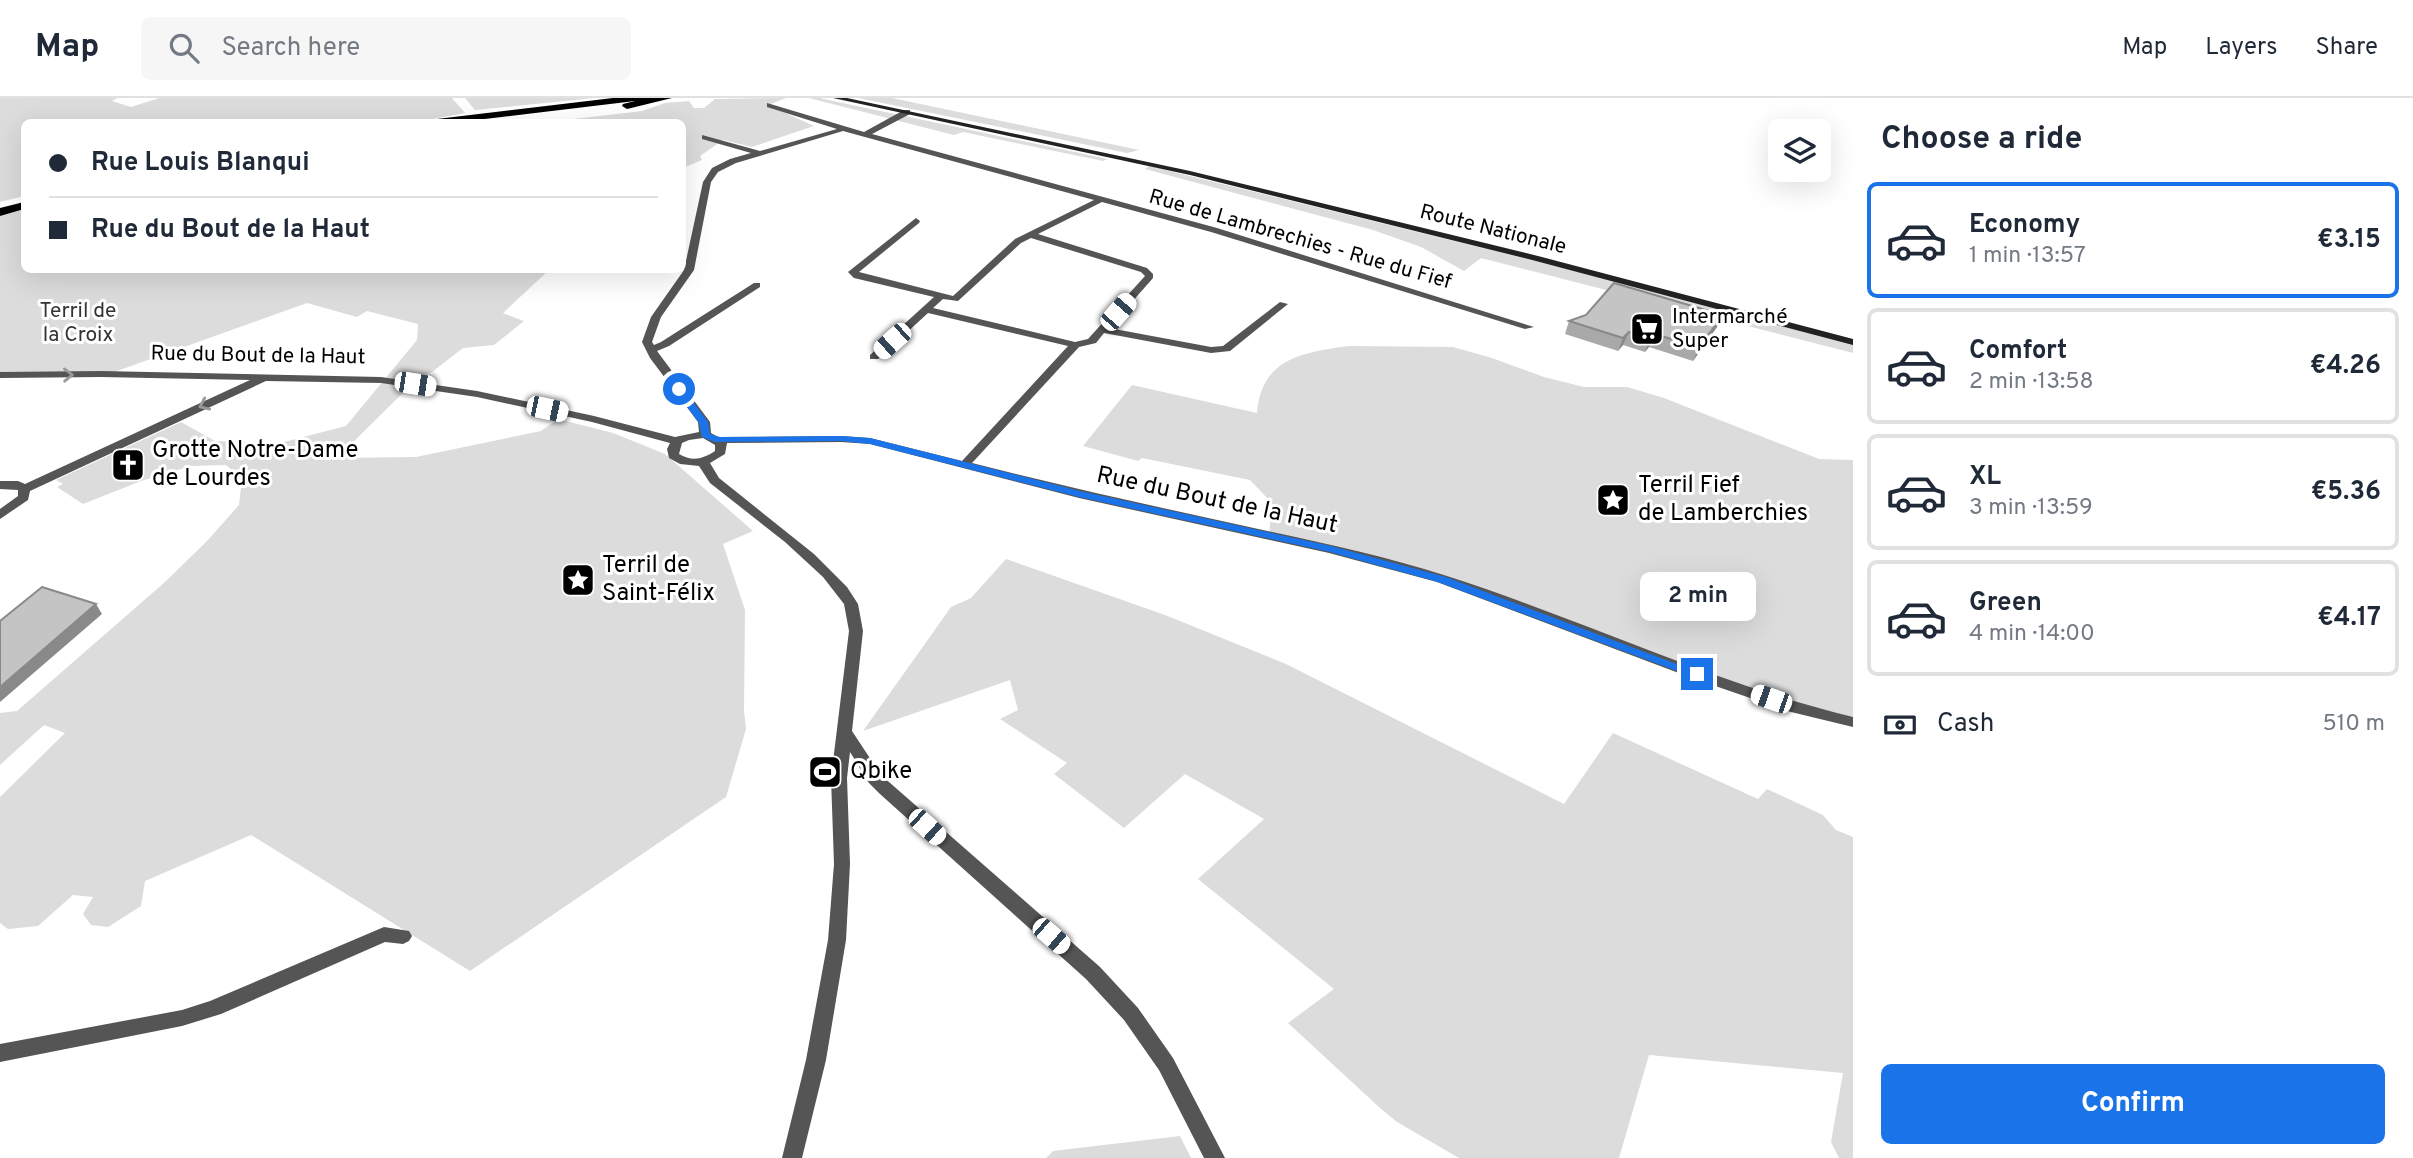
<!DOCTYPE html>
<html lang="en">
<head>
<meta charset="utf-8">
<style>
	body { margin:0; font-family:Overpass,sans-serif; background:#f6f6f7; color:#1f2937; height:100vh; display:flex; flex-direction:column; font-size:26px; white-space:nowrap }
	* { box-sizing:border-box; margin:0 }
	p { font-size:23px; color:#747a83 }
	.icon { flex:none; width:38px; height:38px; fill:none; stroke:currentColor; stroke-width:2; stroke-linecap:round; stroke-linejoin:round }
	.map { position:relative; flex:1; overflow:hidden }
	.drawer { display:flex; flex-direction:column; background:#fff; width:560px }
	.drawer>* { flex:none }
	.guide { position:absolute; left:21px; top:21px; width:665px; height:154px; border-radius:10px; box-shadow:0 7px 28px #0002; display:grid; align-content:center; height:154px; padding:0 28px; background:#fff }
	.controls { position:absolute; left:1768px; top:21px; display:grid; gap:14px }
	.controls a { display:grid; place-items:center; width:63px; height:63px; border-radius:10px; background:#fff; box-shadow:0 7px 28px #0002; font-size:35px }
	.end { position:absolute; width:32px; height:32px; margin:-16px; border:9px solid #1a73e8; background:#fff; box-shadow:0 0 0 4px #fff }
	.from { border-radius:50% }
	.bubble { position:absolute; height:49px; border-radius:10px; background:#fff; box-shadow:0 7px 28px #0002; font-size:23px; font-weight:700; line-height:49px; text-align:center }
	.car { position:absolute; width:21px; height:42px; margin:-21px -10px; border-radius:9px; box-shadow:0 0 5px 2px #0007; background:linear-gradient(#fff 24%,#345 0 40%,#fff 0 76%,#345 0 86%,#fff 0) }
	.guide b { display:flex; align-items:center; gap:24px; height:66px; font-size:26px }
	.guide b+b { border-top:2px solid #e0e1e3 }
	.guide i { width:18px; height:18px; background:#1f2937 }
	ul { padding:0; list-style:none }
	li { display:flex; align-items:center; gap:21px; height:116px; margin:0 14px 10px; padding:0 14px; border:4px solid #e0e1e3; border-radius:10px }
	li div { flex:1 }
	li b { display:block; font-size:26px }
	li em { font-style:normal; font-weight:700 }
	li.selected { border-color:#1a73e8 }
	li>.icon { width:63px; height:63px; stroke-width:1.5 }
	h2 { padding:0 28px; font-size:32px; line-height:84px }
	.pay { display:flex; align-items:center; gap:18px; height:77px; padding:0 28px; font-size:26px }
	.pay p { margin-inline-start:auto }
	.cta { display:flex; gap:14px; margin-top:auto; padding:14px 28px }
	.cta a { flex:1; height:80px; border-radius:10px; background:#1a73e8; color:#fff; font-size:28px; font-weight:700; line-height:80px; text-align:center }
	header { display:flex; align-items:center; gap:42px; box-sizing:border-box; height:98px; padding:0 35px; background:#fff; border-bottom:2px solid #e0e1e3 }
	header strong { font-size:33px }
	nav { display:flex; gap:38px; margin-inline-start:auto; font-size:24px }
	.search { width:490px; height:63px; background:#f6f6f7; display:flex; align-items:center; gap:18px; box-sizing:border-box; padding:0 24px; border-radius:10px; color:#747a83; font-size:26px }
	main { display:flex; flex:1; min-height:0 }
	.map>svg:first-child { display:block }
	.green { fill:#dcdcdc }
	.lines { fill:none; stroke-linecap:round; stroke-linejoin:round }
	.minor { fill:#555; fill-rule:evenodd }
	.secondary { fill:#222; fill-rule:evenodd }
	.trunk { fill:#000; fill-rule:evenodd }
	.wall { fill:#a9a9a9 }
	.shaded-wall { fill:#898989 }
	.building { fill:#c4c4c4; stroke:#898989; stroke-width:2 }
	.oneway { stroke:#999 }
	.route { fill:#1a73e8 }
	.labels { text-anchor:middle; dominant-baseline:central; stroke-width:6; stroke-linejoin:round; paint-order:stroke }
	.far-street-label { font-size:21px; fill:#000; stroke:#fff }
	.far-park-label { font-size:21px; fill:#333; stroke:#fff }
	.far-poi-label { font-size:21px; fill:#000; stroke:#fff; text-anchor:start }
	.poi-label { font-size:24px; fill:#000; stroke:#fff; text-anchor:start }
	.street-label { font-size:24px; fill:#000; stroke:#fff }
</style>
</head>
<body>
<header>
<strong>Map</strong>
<div class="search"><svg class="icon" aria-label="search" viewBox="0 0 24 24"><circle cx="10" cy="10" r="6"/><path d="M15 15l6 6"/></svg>Search here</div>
<nav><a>Map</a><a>Layers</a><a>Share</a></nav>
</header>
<main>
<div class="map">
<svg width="1853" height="1060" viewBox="0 0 1853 1060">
	<rect width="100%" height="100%" fill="#fff"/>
	<path class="green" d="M0 0H117L112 3 131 9 159 0H452L465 15 416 24H24V98L0 104Z
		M465 0H595L475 12Z
		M786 0 768 7 814 28 752 49 723 42 700 58 702 62 683 70 682 24H548L642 13 665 5 689 3 694 10H704L715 1Z
		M809 0H819L1108 61 1103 63 963 34 954 37Z
		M858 0H892L1139 52 1127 55Z
		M1149 68 1596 178 1853 246V255L1481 160 1464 173 1421 149 1373 132 1145 71Z
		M24 110V172H549L503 215 524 223 494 247 463 250 432 274 420 278 337 360 416 359 541 333 558 321 613 335 665 356 753 433 723 446 745 512 744 613 746 631 726 699 470 873 251 737 145 783 141 808 108 829 91 827 83 816 93 799 73 797 38 828 8 831 0 825V699L65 635 44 627 0 667V615L17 613 165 484 208 442 239 407 242 381 226 367 191 368 141 383 83 406 57 389 63 386 56 382 181 324 215 343 280 345 346 328 417 242 418 226 367 213 357 219 307 205 103 278 0 279V116Z
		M1349 248 1453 249 1492 260 1544 279 1584 289H1627L1664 300 1819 361 1853 362V624L1796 610 1442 481 1269 438 1272 405 1250 382 1142 360 1138 363 1083 348 1132 287 1257 315C1261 260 1304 254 1349 248Z
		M1006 461 1165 517 1286 566 1564 706 1613 635 1758 701 1767 691 1823 717 1836 732 1853 739V1060H1839L1831 1044 1843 975 1649 957 1619 1060H1459L1397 1024 1380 1010 1288 925 1334 891 1198 781 1264 721 1185 676 1124 730 1054 676 1067 665 1000 621 1018 612 1010 582 863 633 951 509 971 500Z
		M1180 1038 1191 1060H1046L1053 1053Z"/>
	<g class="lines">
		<path class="minor" d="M767 5 864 34 904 12H910V16L872 36 1217 130 1534 229 1525 231 1211 134 1102 104 1038 136 1147 170 1153 176V180L1109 230 1211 249 1223 248 1280 204 1288 206 1230 253 1211 255 1104 235 1096 245 1079 249 972 365C1058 387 1144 406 1231 425 1303 441 1376 455 1447 478 1584 522 1713 585 1853 619V629L1791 614 1692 580 1437 484 1329 455 1079 400 870 346 841 344 727 345 725 356 710 365 719 380 814 456 847 489 858 506 863 533 852 633 881 677 1100 869 1138 910 1173 960 1225 1060H1204L1159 972 1124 922 1086 881 880 696 869 685 850 654 847 680 850 766 846 842 826 962 802 1060H782L806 962 828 842 834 766 831 680 849 533 844 506 823 479 785 444 710 385 699 368 680 366 669 360 667 351 670 345 592 324 477 299 381 285 266 283 30 393 28 402 0 421V411L18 398V392L0 391V383H18L25 386 250 282 101 279 0 280V274L101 273 381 279 477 293 594 318 675 339 699 334 698 324 650 260 642 244 651 219 684 172 703 84 712 70 730 61 751 55 702 41V37L760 53 837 31 767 9ZM843 33 1094 102 1015 141 953 198 859 174 919 125 920 123 916 120 848 174 854 180 934 199 870 257V261H878L928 215 1068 248 962 363 870 340 841 338 718 339 711 335 710 324 657 253 669 248 760 189V185H754L661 244 654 247 652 244 661 219 694 172 711 84 718 74 736 65ZM1031 140 1141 174 1145 178 1088 241 1075 244 933 210 943 201 958 203 1021 145ZM703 340 715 347V353C703 361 692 364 679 356L682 345 689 342Z
			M384 829 409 833 412 838 409 843 403 846 385 844 221 916 182 928 0 964V946L182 912 210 903Z"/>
		<path class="secondary" d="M833 0H847L1190 73 1538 158 1853 241V247L1532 162 1190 77Z"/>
		<path class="trunk" d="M613 0H672L627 11 622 8 623 6 635 3 459 24H432L437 21Z
			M24 104V111L0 118V110Z"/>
	</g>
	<path class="wall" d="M1569 223 1717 229 1693 263 1649 249 1645 254 1623 247 1618 253 1565 236Z"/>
	<path class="shaded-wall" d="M1723 217 1717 229 1693 263 1699 249Z
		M1629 234 1623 247 1618 253 1623 240Z
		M1654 236 1649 249 1645 254 1650 241Z
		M96 506 102 516 0 604V589Z"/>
	<path class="building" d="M1614 185 1723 217 1699 249 1654 236 1650 241 1629 234 1623 240 1569 223 1586 217Z
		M42 489 96 506 0 589V523Z"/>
	<defs><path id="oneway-chevron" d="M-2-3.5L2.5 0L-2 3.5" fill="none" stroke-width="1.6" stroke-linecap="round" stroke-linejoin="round" transform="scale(1.75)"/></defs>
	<g class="oneway">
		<use href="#oneway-chevron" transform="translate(68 277) rotate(-1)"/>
		<use href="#oneway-chevron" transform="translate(204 307) rotate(156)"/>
	</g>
	<path class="route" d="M676 289H682L708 324 710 336 720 339 841 338 870 340 1080 393 1331 448 1446 479 1703 576 1702 579H1693L1438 484 1330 454 1079 399 870 346 841 343 715 344 702 339 699 325 674 291Z"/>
	<defs>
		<symbol id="supermarket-square" viewBox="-11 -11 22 22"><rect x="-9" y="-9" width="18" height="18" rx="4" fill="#000" stroke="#fff"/><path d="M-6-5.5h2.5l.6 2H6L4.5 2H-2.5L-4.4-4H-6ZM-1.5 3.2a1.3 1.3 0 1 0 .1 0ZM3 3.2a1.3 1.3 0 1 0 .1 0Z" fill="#fff"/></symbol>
		<symbol id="church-square" viewBox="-11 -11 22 22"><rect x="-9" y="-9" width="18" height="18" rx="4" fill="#000" stroke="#fff"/><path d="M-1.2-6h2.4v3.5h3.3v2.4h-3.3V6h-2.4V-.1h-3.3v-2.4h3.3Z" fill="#fff"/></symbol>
		<symbol id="sight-square" viewBox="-11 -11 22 22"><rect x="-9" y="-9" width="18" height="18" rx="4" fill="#000" stroke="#fff"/><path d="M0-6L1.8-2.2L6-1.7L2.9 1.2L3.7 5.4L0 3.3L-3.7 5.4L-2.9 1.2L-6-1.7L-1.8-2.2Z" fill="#fff"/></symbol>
		<symbol id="stadium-square" viewBox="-11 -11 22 22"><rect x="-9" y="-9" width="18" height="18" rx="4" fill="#000" stroke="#fff"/><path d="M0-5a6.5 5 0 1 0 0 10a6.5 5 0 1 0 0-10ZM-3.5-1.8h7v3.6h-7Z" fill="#fff"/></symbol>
	</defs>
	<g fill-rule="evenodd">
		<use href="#supermarket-square" x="1628" y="212" width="38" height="38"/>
		<use href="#church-square" x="109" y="348" width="38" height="38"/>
		<use href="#sight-square" x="1594" y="383" width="38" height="38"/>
		<use href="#sight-square" x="559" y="463" width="38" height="38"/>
		<use href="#stadium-square" x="806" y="655" width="38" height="38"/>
	</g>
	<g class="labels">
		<g class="far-street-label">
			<text transform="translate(1493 132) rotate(14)">Route Nationale</text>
			<text transform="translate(1300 142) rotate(16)">Rue de Lambrechies - Rue du Fief</text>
			<text transform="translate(258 258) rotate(1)">Rue du Bout de la Haut</text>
		</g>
		<g class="far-park-label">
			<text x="78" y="213">Terril de<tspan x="78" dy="24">la Croix</tspan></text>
		</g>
		<g class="far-poi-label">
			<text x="1672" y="219">Intermarché<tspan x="1672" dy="24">Super</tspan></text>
		</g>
		<g class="poi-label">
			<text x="152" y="353">Grotte Notre-Dame<tspan x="152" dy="28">de Lourdes</tspan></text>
			<text x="1638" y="388">Terril Fief<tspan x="1638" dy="28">de Lamberchies</tspan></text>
			<text x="602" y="468">Terril de<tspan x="602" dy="28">Saint-Félix</tspan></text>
			<text x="850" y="674">Qbike</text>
		</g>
		<g class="street-label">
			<text transform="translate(1217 403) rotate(12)">Rue du Bout de la Haut</text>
		</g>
	</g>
</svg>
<div class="controls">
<a><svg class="icon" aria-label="layers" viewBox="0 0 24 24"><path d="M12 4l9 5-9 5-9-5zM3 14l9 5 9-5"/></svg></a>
</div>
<i class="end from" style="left:679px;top:291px"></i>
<i class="end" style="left:1697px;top:576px"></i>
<div class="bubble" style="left:1640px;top:474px;width:116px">2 min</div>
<i class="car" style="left:1118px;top:214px;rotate:41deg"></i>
<i class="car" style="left:892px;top:243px;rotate:228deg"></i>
<i class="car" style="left:415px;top:286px;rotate:99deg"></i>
<i class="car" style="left:547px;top:311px;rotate:102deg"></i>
<i class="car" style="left:1771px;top:601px;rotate:289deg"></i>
<i class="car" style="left:927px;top:729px;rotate:132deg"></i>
<i class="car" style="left:1051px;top:838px;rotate:131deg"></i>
<div class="guide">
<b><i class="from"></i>Rue Louis Blanqui</b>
<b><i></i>Rue du Bout de la Haut</b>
</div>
</div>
<section class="drawer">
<h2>Choose a ride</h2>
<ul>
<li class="selected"><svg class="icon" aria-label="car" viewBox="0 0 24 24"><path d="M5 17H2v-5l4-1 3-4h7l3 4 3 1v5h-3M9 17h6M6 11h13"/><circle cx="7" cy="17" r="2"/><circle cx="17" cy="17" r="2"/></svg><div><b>Economy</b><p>1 min · 13:57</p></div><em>€3.15</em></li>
<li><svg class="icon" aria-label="car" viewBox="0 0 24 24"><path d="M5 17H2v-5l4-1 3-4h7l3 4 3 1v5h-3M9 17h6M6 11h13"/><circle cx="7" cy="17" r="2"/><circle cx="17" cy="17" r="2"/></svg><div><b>Comfort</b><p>2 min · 13:58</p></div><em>€4.26</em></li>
<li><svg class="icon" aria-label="car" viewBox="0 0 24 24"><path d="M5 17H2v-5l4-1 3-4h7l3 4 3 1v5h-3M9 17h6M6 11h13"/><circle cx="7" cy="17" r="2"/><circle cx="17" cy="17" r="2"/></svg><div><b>XL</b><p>3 min · 13:59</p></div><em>€5.36</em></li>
<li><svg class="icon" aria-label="car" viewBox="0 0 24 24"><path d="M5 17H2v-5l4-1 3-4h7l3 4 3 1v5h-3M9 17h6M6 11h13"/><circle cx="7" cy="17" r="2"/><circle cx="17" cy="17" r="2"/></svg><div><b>Green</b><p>4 min · 14:00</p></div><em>€4.17</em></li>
</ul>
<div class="pay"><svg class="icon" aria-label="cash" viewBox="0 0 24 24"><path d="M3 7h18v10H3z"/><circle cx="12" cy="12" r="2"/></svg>Cash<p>510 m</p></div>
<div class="cta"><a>Confirm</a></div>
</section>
</main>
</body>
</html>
